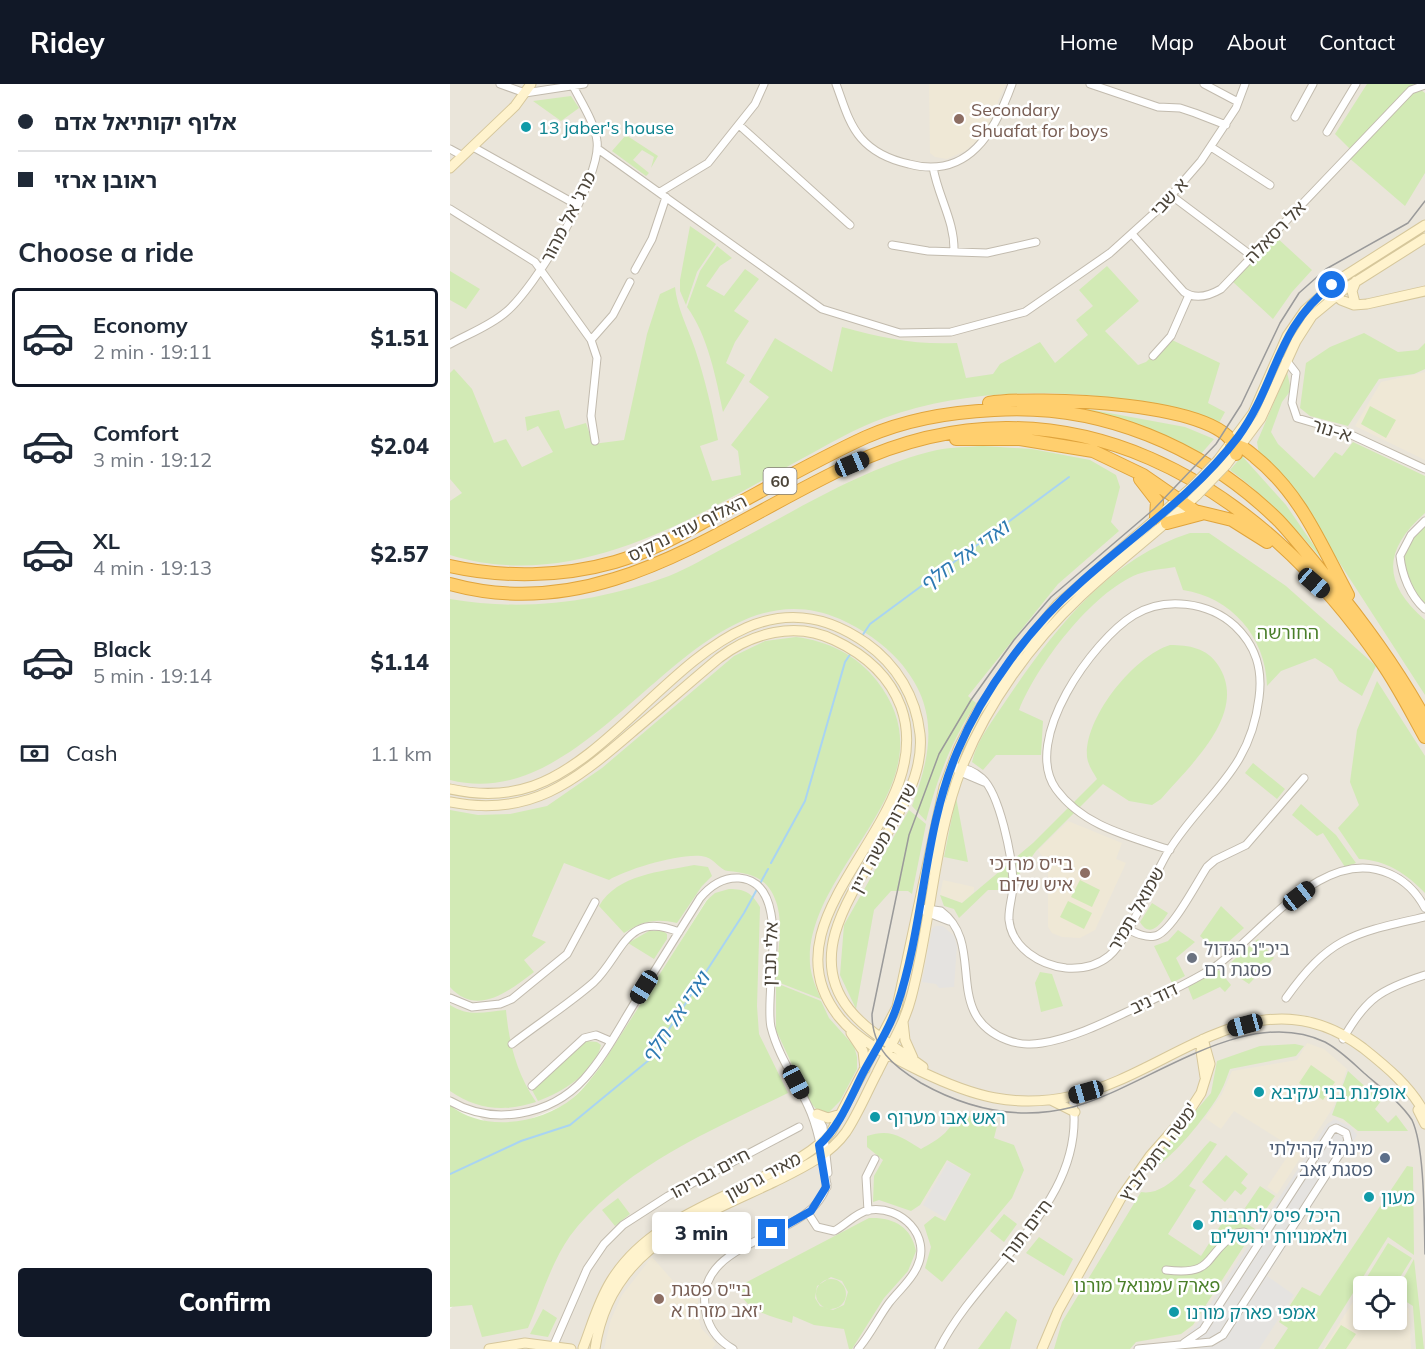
<!DOCTYPE html>
<html lang="en">
<head>
<meta charset="utf-8">
<style>
	body { margin:0; font-family:Mulish,"Noto Sans Hebrew",sans-serif; background:#f2f2f3; color:#1f2937; height:100vh; display:flex; flex-direction:column; font-size:22px; white-space:nowrap }
	* { box-sizing:border-box; margin:0 }
	p { font-size:20px; color:#747a83 }
	.icon { flex:none; width:33px; height:33px; fill:none; stroke:currentColor; stroke-width:2; stroke-linecap:round; stroke-linejoin:round }
	.map { position:relative; flex:1; overflow:hidden }
	.details { display:flex; flex-direction:column; background:#fff; width:450px }
	.details>* { flex:none }
	.guide { display:grid; align-content:center; height:132px; padding:0 18px; background:#fff }
	.controls { position:absolute; left:903px; top:1192px; display:grid; gap:12px }
	.controls a { display:grid; place-items:center; width:54px; height:54px; border-radius:6px; background:#fff; box-shadow:0 3px 9px #0003; font-size:30px }
	.end { position:absolute; width:27px; height:27px; margin:-14px; border:8px solid #1a73e8; background:#fff; box-shadow:0 0 0 3px #fff }
	.from { border-radius:50% }
	.bubble { position:absolute; height:42px; border-radius:6px; background:#fff; box-shadow:0 3px 9px #0003; font-size:20px; font-weight:800; line-height:42px; text-align:center }
	.car { position:absolute; width:18px; height:36px; margin:-18px -9px; border-radius:8px; box-shadow:0 0 4px 2px #0007; background:linear-gradient(#222 24%,#8ab4d8 0 40%,#222 0 76%,#8ab4d8 0 86%,#222 0) }
	.guide b { display:flex; align-items:center; gap:21px; height:57px; font-size:22px }
	.guide b+b { border-top:2px solid #e0e1e3 }
	.guide i { width:15px; height:15px; background:#1f2937 }
	ul { padding:0; list-style:none }
	li { display:flex; align-items:center; gap:18px; height:99px; margin:0 12px 9px; padding:0 6px; border:3px solid transparent; border-radius:6px }
	li div { flex:1 }
	li b { display:block; font-size:22px }
	li em { font-style:normal; font-weight:800 }
	li.selected { border-color:#111827 }
	li>.icon { width:54px; height:54px; stroke-width:1.5 }
	h2 { padding:0 18px; font-size:27px; line-height:72px }
	.pay { display:flex; align-items:center; gap:15px; height:66px; padding:0 18px; font-size:22px }
	.pay p { margin-inline-start:auto }
	.action { display:flex; gap:12px; margin-top:auto; padding:12px 18px }
	.action a { flex:1; height:69px; border-radius:6px; background:#111827; color:#fff; font-size:24px; font-weight:800; line-height:69px; text-align:center }
	header { display:flex; align-items:center; gap:36px; box-sizing:border-box; height:84px; padding:0 30px; background:#111827; color:#fff }
	header strong { font-size:28px }
	nav { display:flex; gap:33px; margin-inline-start:auto; font-size:21px }
	main { display:flex; flex:1; min-height:0 }
	.map>svg:first-child { display:block }
	.residential { fill:#eae5da; fill-rule:evenodd }
	.education { fill:#efe8d6 }
	.green { fill:#d2eab5; fill-rule:evenodd }
	.parking { fill:#e5e3e0 }
	.lines { fill:none; stroke-linecap:round; stroke-linejoin:round }
	.stream { stroke:#a9d4f2; stroke-width:2 }
	.street-casing { stroke:#c2bbae; stroke-width:9 }
	.secondary-casing { stroke:#d6c79b; stroke-width:11 }
	.highway-casing { stroke:#e0a43c; stroke-width:14 }
	.street { stroke:#fff; stroke-width:7 }
	.secondary { stroke:#fff3cd; stroke-width:9 }
	.highway { stroke:#ffcf6e; stroke-width:12 }
	.tram { stroke:#9a9a9a; stroke-width:1.5 }
	.secondary-bridge-casing { stroke:#d6c79b; stroke-width:11; stroke-linecap:butt }
	.secondary-bridge { stroke:#fff3cd; stroke-width:9 }
	.route { stroke:#1a73e8; stroke-width:8 }
	.education-dot { fill:#8d6e63; stroke:#fff; stroke-width:2 }
	.culture-dot { fill:#0f9aa8; stroke:#fff; stroke-width:2 }
	.worship-dot { fill:#6b7280; stroke:#fff; stroke-width:2 }
	.service-dot { fill:#5c6f8a; stroke:#fff; stroke-width:2 }
	.labels { text-anchor:middle; dominant-baseline:central; stroke-width:5; stroke-linejoin:round; paint-order:stroke }
	.shield { fill:#fff; stroke:#817c74; stroke-width:1.5 }
	.shield-label { font-size:16px; font-weight:bold; fill:#4b4439 }
	.education-label { font-size:18px; fill:#785e54; stroke:#fff; text-anchor:start }
	.culture-label { font-size:18px; fill:#0d838f; stroke:#fff; text-anchor:start }
	.street-label { font-size:18px; fill:#4b4439; stroke:#fff }
	.park-label { font-size:18px; fill:#4a7f2a; stroke:#fff }
	.worship-label { font-size:18px; fill:#5b616d; stroke:#fff; text-anchor:start }
	.service-label { font-size:18px; fill:#4e5e75; stroke:#fff; text-anchor:end }
	.water-label { font-size:20px; font-style:italic; fill:#2e7ab2; stroke:#fff }
</style>
</head>
<body>
<header>
<strong>Ridey</strong>
<nav><a>Home</a><a>Map</a><a>About</a><a>Contact</a></nav>
</header>
<main>
<section class="details">
<div class="guide">
<b><i class="from"></i>אלוף יקותיאל אדם</b>
<b><i></i>ראובן ארזי</b>
</div>
<h2>Choose a ride</h2>
<ul>
<li class="selected"><svg class="icon" aria-label="car" viewBox="0 0 24 24"><path d="M5 17H2v-5l4-1 3-4h7l3 4 3 1v5h-3M9 17h6M6 11h13"/><circle cx="7" cy="17" r="2"/><circle cx="17" cy="17" r="2"/></svg><div><b>Economy</b><p>2 min · 19:11</p></div><em>$1.51</em></li>
<li><svg class="icon" aria-label="car" viewBox="0 0 24 24"><path d="M5 17H2v-5l4-1 3-4h7l3 4 3 1v5h-3M9 17h6M6 11h13"/><circle cx="7" cy="17" r="2"/><circle cx="17" cy="17" r="2"/></svg><div><b>Comfort</b><p>3 min · 19:12</p></div><em>$2.04</em></li>
<li><svg class="icon" aria-label="car" viewBox="0 0 24 24"><path d="M5 17H2v-5l4-1 3-4h7l3 4 3 1v5h-3M9 17h6M6 11h13"/><circle cx="7" cy="17" r="2"/><circle cx="17" cy="17" r="2"/></svg><div><b>XL</b><p>4 min · 19:13</p></div><em>$2.57</em></li>
<li><svg class="icon" aria-label="car" viewBox="0 0 24 24"><path d="M5 17H2v-5l4-1 3-4h7l3 4 3 1v5h-3M9 17h6M6 11h13"/><circle cx="7" cy="17" r="2"/><circle cx="17" cy="17" r="2"/></svg><div><b>Black</b><p>5 min · 19:14</p></div><em>$1.14</em></li>
</ul>
<div class="pay"><svg class="icon" aria-label="cash" viewBox="0 0 24 24"><path d="M3 7h18v10H3z"/><circle cx="12" cy="12" r="2"/></svg>Cash<p>1.1 km</p></div>
<div class="action"><a>Confirm</a></div>
</section>
<div class="map">
<svg width="975" height="1265" viewBox="0 0 975 1265">
	<rect width="100%" height="100%" fill="#f6f3ec"/>
	<path class="residential" d="M0 0H975V1265H0V1225L15 1212 116 1150 292 968 282 807 257 815 157 976 119 1019 48 1048 12 1019 0 1017ZM914 1203H946V1236H914Z"/>
	<path class="education" d="M479 0H556L548 17 547 30 532 53 515 67 497 75 485 73 480 69Z
		M975 288V376L905 342 931 298Z
		M618 737 672 759 666 775 676 779 645 846 630 854 612 853 602 849 598 843V781L588 766Z
		M493 796 524 803V808L512 819 490 811Z
		M857 959 874 965 897 985 884 1022 827 1110 817 1103 843 1064 784 1027 771 1045 755 1034 772 1010 782 987 847 976Z
		M202 1173 224 1198 248 1206V1232L251 1244 266 1260 262 1265H154L161 1235 172 1211Z
		M917 1196 927 1203H914V1236H946L947 1216 959 1225 961 1265H873Z"/>
	<path class="green" d="M917 0H963L975 9V89L955 122 898 73 902 67 885 50Z
		M121 12 129 24 111 37 83 17Z
		M176 51 208 72 201 84 204 73 192 66 183 76 199 89 196 92 162 67Z
		M240 142 266 160 247 188 236 221 230 207V196Z
		M825 152 862 186 842 208 823 235 783 198Z
		M267 162 282 174 270 182 256 202 274 212 295 185 309 195 284 227 299 237 285 258 276 279 295 291 273 328C266 294 258 252 237 223L250 187Z
		M657 182 689 217 655 247 688 281 696 278 720 255 770 279 758 319 775 328 769 339C728 319 680 315 636 311 567 306 499 311 434 334 406 344 379 360 353 374 246 432 127 510 0 471V417L12 409 0 395V289L4 285 22 305 44 359 56 355 72 383 103 368 88 342 77 347 75 333 109 326 115 345 136 339 143 360 174 356 197 250 210 210 225 203C227 224 238 244 245 265 255 295 262 325 268 356L250 362 262 397 291 391 288 367 281 361 319 313 299 298 325 254 382 288 392 243C433 254 465 261 507 259L516 294 543 290 550 280 590 258 605 279 638 251 626 236 643 222 629 206Z
		M0 187 30 205 16 225 0 216Z
		M914 249 948 268 968 266 975 259V285L964 290 929 295 898 342 860 332 850 324 856 279 880 263Z
		M837 288 841 306 832 318 821 348 828 360 864 394 885 368 892 372 903 358 975 392V429C933 466 932 499 975 536V611L878 461 855 419 841 400 809 370 807 358Z
		M920 322 946 336 936 354 911 340Z
		M632 324 735 343 764 355 750 371 695 344Z
		M533 362 582 365 640 376 666 391 670 403 661 438 669 447 608 500 518 612 526 619C501 658 488 692 476 737L462 722C482 668 490 624 449 577 433 559 412 545 390 535 244 471 150 734 0 696V515C75 528 148 518 219 492 239 484 258 472 276 463 344 428 413 383 487 366 502 363 518 363 533 362Z
		M792 372 836 421 878 482C847 446 818 414 780 386Z
		M975 438V522L962 505 950 472Z
		M740 449H759L836 502 926 582 912 612 889 597 882 585 865 574 831 587 817 602C816 553 781 513 733 506L725 483C713 485 699 486 688 490 642 508 587 581 569 626L593 637 591 671H546L533 686 522 678C527 655 544 635 557 615 604 546 658 475 740 449Z
		M346 553C378 557 407 571 427 597 507 700 354 782 360 880 361 892 366 904 371 915L325 897C327 872 335 839 325 815 317 793 299 789 278 787 271 787 264 775 256 773 236 767 177 785 159 796L114 779 82 852 96 858 74 876 84 888C59 907 27 933 0 903V726L28 731 60 730 97 722 152 684 284 572 315 557Z
		M720 561C739 561 757 564 768 581 800 629 739 682 711 715L702 721 679 717 653 700 586 767 558 806H538L509 834 504 825 494 822 490 811 512 819 583 759 647 695C643 688 638 681 637 673 634 634 684 572 720 561Z
		M927 597 975 672V809C957 790 936 776 909 775L888 744 909 721 900 698 907 646Z
		M803 679 835 705 827 715 795 689Z
		M506 713 518 778 494 773Z
		M851 720 886 751 906 779 895 783 873 749 867 752 842 731Z
		M459 726 476 740 462 810 458 807H441L424 826 406 925 390 891 394 841Z
		M244 781 258 783 262 792 252 802 227 839C205 834 192 837 174 849L149 822C168 790 210 788 244 781Z
		M630 796 650 806 642 823 621 813Z
		M279 805C295 805 302 809 310 823L307 922 309 950 338 1009C264 1045 171 1084 120 1152 101 1179 91 1214 78 1244L32 1253 22 1221 0 1223V1021C33 1049 91 1040 123 1014 134 1005 142 993 151 982L257 816 265 809Z
		M618 817 642 829 634 845 610 833Z
		M702 819 718 829C711 840 700 855 690 838Z
		M771 822 794 844 767 868 750 852Z
		M728 846 745 858 726 874 735 892 722 899 704 862 718 857Z
		M199 847H213L217 850V855L204 875 178 859Z
		M808 855 824 874 799 900 790 894 779 880Z
		M769 886 781 901 775 908 770 903 743 916 738 903Z
		M590 888 602 890 613 922 591 928 585 899Z
		M326 899 371 917 379 934 404 962 407 973V985L390 1017 376 1031 367 1026 359 1017 326 946Z
		M0 921C18 933 35 928 56 926 59 960 67 990 86 1018 55 1028 27 1026 0 1007Z
		M136 957 147 958 151 961C145 989 112 1008 88 1017L82 1006Z
		M845 960 854 962 846 972 780 985C777 992 775 1000 771 1007 761 1027 719 1080 698 1087L697 1084 761 1009 767 977 810 962Z
		M861 981 885 998 873 1016 849 999Z
		M898 987 931 1017 925 1025 938 1039 946 1031 958 1047H908L893 1035 882 1031Z
		M506 1029 548 1038 544 1054 564 1061 574 1086 562 1114 492 1198 475 1184 481 1163 474 1141 485 1132 495 1137 521 1090 497 1076 470 1121 461 1127 429 1116 423 1118 424 1092 433 1076 417 1063V1052C441 1044 451 1053 471 1065 487 1056 502 1048 506 1029Z
		M760 1057 767 1060 739 1102 746 1106 718 1150 751 1172 779 1128 805 1145 743 1241 731 1250 686 1258 680 1265H604L612 1238 691 1108C718 1113 743 1074 760 1057Z
		M776 1071 798 1090 791 1099 797 1104 791 1111 785 1106 775 1118 752 1098Z
		M957 1082 963 1083 964 1171 938 1153 868 1265H824L838 1244 829 1238 852 1203 870 1212Z
		M810 1102 825 1112 810 1134 795 1124Z
		M168 1114 180 1130 165 1142 152 1126Z
		M554 1130 567 1140 554 1158 540 1147Z
		M419 1134C443 1133 461 1142 466 1167L458 1187 434 1214 402 1265H399L394 1245 364 1241 343 1232 342 1239C324 1233 301 1229 291 1211L295 1199ZM381 1193 392 1197 398 1208 394 1221 383 1226 370 1222 365 1214 367 1202Z
		M589 1153 623 1175 614 1192 576 1169Z
		M938 1159 962 1174 944 1203H933L917 1193Z
		M964 1175 974 1265H966L963 1222 947 1212V1206Z
		M366 1210a15 15 0 1 1 30 0a15 15 0 1 1-30 0Z
		M93 1225 107 1234 98 1253 80 1250Z
		M556 1227 567 1236 560 1265H528Z
		M891 1241 906 1250 896 1265H875Z"/>
	<path class="parking" d="M486 842H493L504 852 507 862 504 903 489 904 486 900 472 898 482 845Z
		M885 1035 901 1043 907 1051 817 1192 844 1211 809 1265H750L737 1250 746 1242 877 1040Z
		M498 1078 520 1090 495 1134 473 1121Z"/>
	<g class="lines">
		<path class="stream" d="M412 552 420 540 619 393
			M321 779 355 717 395 578 401 569
			M0 1090 71 1057 120 1041 199 976 294 829 318 785"/>
		<defs>
			<path id="street" d="M50 0 75 9 134 0
				M386 0C393 18 398 39 411 54 423 68 441 76 459 80 519 96 545 47 562 0
				M640 0 708 23 730 24 745 29 776 41
				M754 0 788 18
				M845 33 863 0
				M289 41 400 141
				M877 48 906 0
				M23 63 127 121
				M761 63 820 101
				M0 65 13 72
				M148 65 372 225 450 249 501 248 575 228 660 169 712 122 751 77 786 24 795 0
				M483 83C488 113 505 137 504 168
				M210 108 258 79 305 20 314 0
				M722 112 802 172
				M0 125 85 178 141 256 147 274 141 332 145 357
				M682 150 734 208C746 216 759 212 771 205L961 6 975 1
				M442 161 478 167 537 169 586 158
				M185 186 202 155 216 113
				M141 256 163 231 180 198
				M0 260C18 250 40 242 56 228 85 204 152 94 147 57 145 39 131 18 123 2
				M703 272 721 252 739 211
				M836 276 846 289 842 319 847 334 895 348 975 385
				M975 437 961 451 950 472C952 491 960 512 975 525
				M501 682C513 683 523 686 532 694 550 710 562 773 563 797 564 810 558 823 559 836 562 864 590 881 616 884 631 885 647 882 659 872 679 856 702 794 718 768 754 710 800 689 809 614 813 585 806 562 785 542 759 518 715 512 684 531 643 556 571 656 606 705 633 742 678 752 720 766
				M508 687 534 698
				M470 824 491 827C537 861 491 931 557 956 567 960 581 961 592 959 628 953 661 935 694 920 718 908 744 897 766 882 813 848 875 760 940 790 956 797 967 809 975 824
				M476 828 499 837
				M677 845C686 849 695 854 705 852 721 849 747 798 757 783L765 776 796 761 854 694
				M0 914 22 923 50 920 62 915 117 870 145 818
				M836 914C880 852 904 849 975 833
				M893 955C916 914 931 905 975 891
				M62 960C89 939 119 920 144 898 173 870 176 826 229 848
				M82 1002 134 954 146 951 160 957
				M0 1017C43 1042 100 1032 134 995 155 972 170 942 187 915 208 881 229 848 250 814 260 802 273 793 289 794 345 798 313 908 321 943 328 972 346 996 358 1022 369 1045 374 1077 377 1103
				M366 1030 373 1043 378 1089
				M418 1127 416 1093 425 1075
				M358 1129 367 1143 384 1147C396 1141 405 1129 419 1126 451 1121 482 1152 467 1183 461 1197 448 1207 439 1219 428 1234 420 1251 408 1265
				M716 1186C767 1192 752 1171 787 1149L794 1148 810 1157
				M103 1263 137 1185 154 1160 173 1141 218 1112 349 1043
				M283 1265C269 1257 259 1245 256 1229 240 1151 362 1159 377 1100
				M489 1265C531 1181 641 1117 622 1012
				M688 1265 761 1258 773 1251 898 1057 896 1049 886 1044 882 1046 753 1246 734 1259"/>
			<path id="secondary" d="M0 84 65 22 81 0
				M884 207 891 216 904 221 917 220 975 207
				M905 219 902 207 906 197
				M768 376 803 329 837 252 855 226 890 195 975 141
				M776 381 811 334 846 257 862 232 896 204 975 154
				M0 705C27 711 57 711 83 702 194 663 280 463 416 559 447 581 466 613 470 650 480 742 331 840 399 925 418 949 449 965 473 983
				M0 718C80 734 124 698 181 649 211 624 240 598 269 574 302 549 345 537 384 556 414 570 439 591 451 623 491 735 307 830 389 933 409 958 442 973 470 987 522 1012 564 1025 623 1012 723 989 808 885 913 964 937 983 961 1003 975 1030
				M453 938 455 956 463 974
				M401 949 413 967 415 985
				M753 956 751 967 755 993
				M601 1016 625 1028
				M968 1026 975 1040
				M367 1030 378 1034 391 1030
				M133 1264C142 1241 148 1218 161 1197 194 1143 256 1122 309 1095 335 1082 363 1070 381 1048L447 923 494 703 509 663 527 628 569 567 607 521 741 404
				M39 1265 75 1259 121 1265
				M145 1265C159 1164 244 1136 324 1098 350 1085 379 1072 396 1048 408 1030 417 1008 427 989 439 964 454 941 461 914 481 841 484 752 512 683 537 620 581 559 631 512 668 477 710 446 747 411
				M592 1265 608 1227 672 1112 700 1072 738 1029 751 1009 760 980 753 955"/>
			<path id="highway" d="M539 319C577 312 787 316 786 370
				M506 355H570L643 367 693 391 745 427 782 436 817 458
				M781 362C791 360 798 367 805 373 851 410 871 461 898 511
				M690 395 707 417 706 434
				M717 439 751 430
				M0 482C53 494 112 493 165 478 200 468 231 450 263 433 314 406 364 377 416 353 455 336 501 328 544 326 650 319 753 362 829 437 846 455 861 475 877 494 914 539 947 584 975 635
				M0 500C152 542 271 441 400 381 614 280 810 399 932 579 948 602 961 628 975 653"/>
		</defs>
		<use href="#street" class="street-casing"/>
		<use href="#secondary" class="secondary-casing"/>
		<use href="#highway" class="highway-casing"/>
		<use href="#street" class="street"/>
		<use href="#secondary" class="secondary"/>
		<use href="#highway" class="highway"/>
		<path class="tram" d="M975 117 958 139 876 185 849 209 830 239 791 321 766 360 704 425 601 513 564 556 521 616 489 670 459 751 422 930C422 965 443 982 471 999 519 1026 569 1037 623 1023 698 1003 795 919 875 958 890 966 902 978 914 989 930 1003 950 1018 962 1036 975 1064 974 1135 975 1170"/>
		<defs>
			<path id="secondary-bridge" d="M741 404 768 376
				M747 411 776 381"/>
		</defs>
		<use href="#secondary-bridge" class="secondary-bridge-casing"/>
		<use href="#secondary-bridge" class="secondary-bridge"/>
	</g>
	<g class="lines">
		<path class="route" d="M322 1149 361 1127 376 1103 369 1061C389 1043 400 1015 412 991 424 968 439 947 447 922 475 839 473 747 508 666 533 607 581 542 629 500 682 452 744 411 788 353 827 300 825 245 882 201"/>
	</g>
	<g class="education-dot">
		<circle cx="509" cy="35" r="6"/>
		<circle cx="635" cy="789" r="6"/>
		<circle cx="209" cy="1215" r="6"/>
	</g>
	<g class="culture-dot">
		<circle cx="76" cy="43" r="6"/>
		<circle cx="809" cy="1008" r="6"/>
		<circle cx="425" cy="1033" r="6"/>
		<circle cx="919" cy="1113" r="6"/>
		<circle cx="748" cy="1141" r="6"/>
		<circle cx="724" cy="1228" r="6"/>
	</g>
	<circle class="worship-dot" cx="742" cy="874" r="6"/>
	<circle class="service-dot" cx="935" cy="1074" r="6"/>
	<g class="labels">
		<rect class="shield" x="313.5" y="384" width="33" height="26" rx="4.5"/>
		<g class="shield-label">
			<text x="330" y="397">60</text>
		</g>
		<g class="education-label">
			<text x="521" y="25">Secondary<tspan x="521" dy="21">Shuafat for boys</tspan></text>
			<text x="623" y="779" text-anchor="end">בי"ס מרדכי<tspan x="623" dy="21">איש שלום</tspan></text>
			<text x="221" y="1205">בי"ס פסגת<tspan x="221" dy="21">זאב מזרח א'</tspan></text>
		</g>
		<g class="culture-label">
			<text x="88" y="43">13 jaber's house</text>
			<text x="821" y="1008">אופלנת בני עקיבא</text>
			<text x="437" y="1033">ראש אבו מערוף</text>
			<text x="931" y="1113">מעון</text>
			<text x="760" y="1131">היכל פיס לתרבות<tspan x="760" dy="21">ולאמנויות ירושלים</tspan></text>
			<text x="736" y="1228">אמפי פארק מורנו</text>
		</g>
		<g class="street-label">
			<text transform="translate(719 113) rotate(-47)">א שבי</text>
			<text transform="translate(118 133) rotate(-63)">מרג' אל מהור</text>
			<text transform="translate(825 148) rotate(-46)">אל רסאלה</text>
			<text transform="translate(882 346) rotate(17)">א-נור</text>
			<text transform="translate(237 444) rotate(-26)">האלוף עוזי נרקיס</text>
			<text transform="translate(433 754) rotate(-62)">שדרות משה דיין</text>
			<text transform="translate(686 825) rotate(-60)">שמואל תמיר</text>
			<text transform="translate(320 870) rotate(-88)">אלי תבין</text>
			<text transform="translate(704 914) rotate(-25)">דוד ניב</text>
			<text transform="translate(708 1068) rotate(-53)">משה רחמילביץ'</text>
			<text transform="translate(260 1089) rotate(-28)">חיים גבריהו</text>
			<text transform="translate(313 1092) rotate(-28)">מאיר גרשון</text>
			<text transform="translate(576 1146) rotate(-53)">חיים תורן</text>
		</g>
		<g class="park-label">
			<text x="838" y="548">החורשה</text>
			<text x="697" y="1201">פארק עמנואל מורנו</text>
		</g>
		<g class="worship-label">
			<text x="754" y="864">ביכ"נ הגדול<tspan x="754" dy="21">פסגת רם</tspan></text>
		</g>
		<g class="service-label">
			<text x="923" y="1064">מינהל קהילתי<tspan x="923" dy="21">פסגת זאב</tspan></text>
		</g>
		<g class="water-label">
			<text transform="translate(514 471) rotate(-36)">ואדי אל חלף</text>
			<text transform="translate(225 933) rotate(-56)">ואדי אל חלף</text>
		</g>
	</g>
</svg>
<div class="controls">
<a><svg class="icon" aria-label="locate" viewBox="0 0 24 24"><circle cx="12" cy="12" r="6"/><path d="M12 2v4M12 18v4M2 12h4M18 12h4"/></svg></a>
</div>
<i class="end from" style="left:882px;top:201px"></i>
<i class="end" style="left:322px;top:1149px"></i>
<div class="bubble" style="left:202px;top:1128px;width:99px">3 min</div>
<i class="car" style="left:402px;top:380px;rotate:67deg"></i>
<i class="car" style="left:864px;top:499px;rotate:131deg"></i>
<i class="car" style="left:849px;top:812px;rotate:52deg"></i>
<i class="car" style="left:194px;top:903px;rotate:212deg"></i>
<i class="car" style="left:795px;top:941px;rotate:255deg"></i>
<i class="car" style="left:346px;top:998px;rotate:152deg"></i>
<i class="car" style="left:636px;top:1008px;rotate:254deg"></i>
</div>
</main>
</body>
</html>
